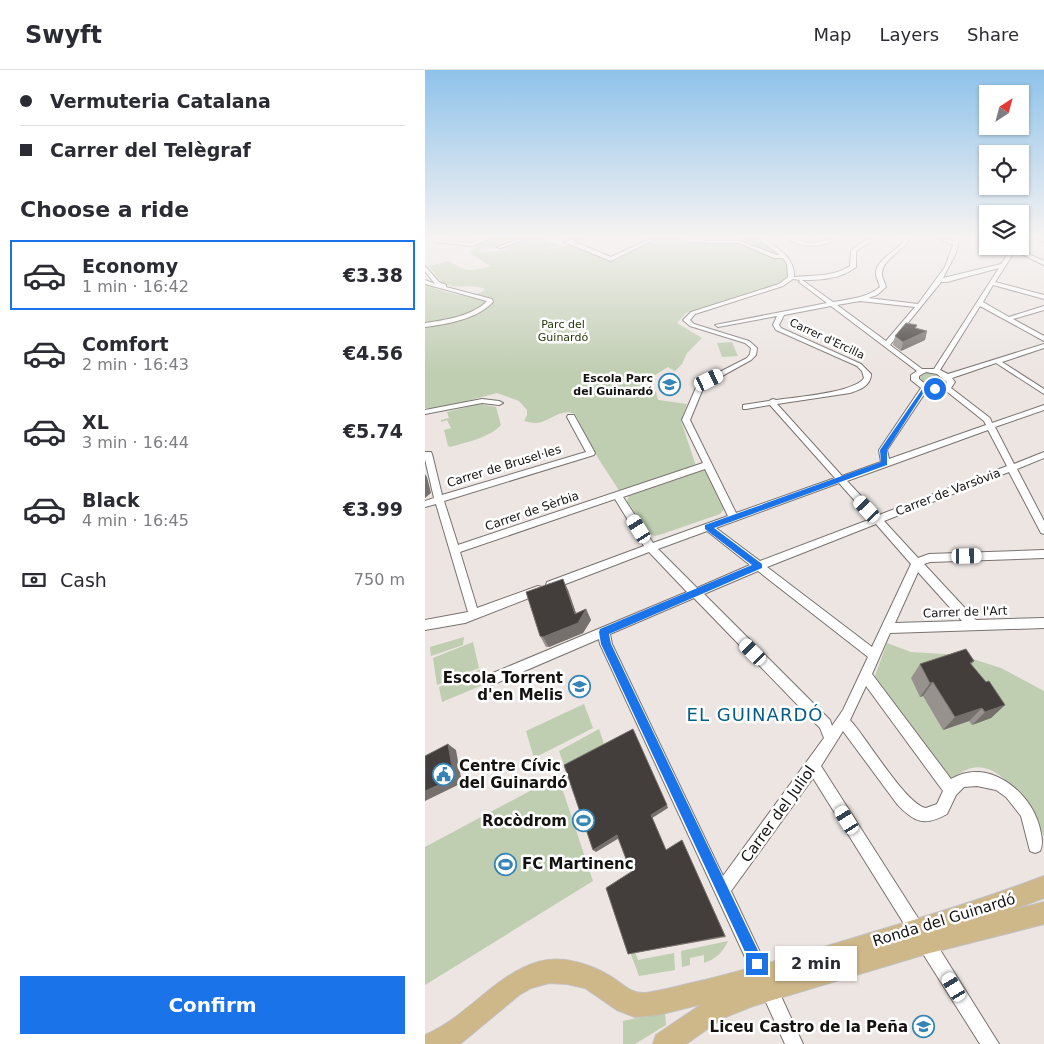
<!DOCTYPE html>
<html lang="en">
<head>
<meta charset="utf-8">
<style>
	body { margin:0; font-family:"DejaVu Sans",sans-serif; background:#f2f2f3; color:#2b2b33; height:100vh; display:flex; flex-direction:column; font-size:19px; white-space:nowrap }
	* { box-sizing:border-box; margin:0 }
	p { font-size:16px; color:#7c7c81 }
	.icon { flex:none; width:28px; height:28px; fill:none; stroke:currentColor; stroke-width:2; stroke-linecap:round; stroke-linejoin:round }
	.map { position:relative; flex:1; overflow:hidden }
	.sheet { display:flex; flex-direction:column; background:#fff; width:425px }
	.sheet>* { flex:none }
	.guide { display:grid; align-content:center; height:110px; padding:0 20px; background:#fff }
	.needle { width:32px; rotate:36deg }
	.controls { position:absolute; left:554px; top:15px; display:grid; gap:10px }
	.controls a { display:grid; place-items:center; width:50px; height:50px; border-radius:0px; background:#fff; box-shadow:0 1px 4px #0004; font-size:25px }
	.end { position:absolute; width:22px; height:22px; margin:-11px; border:6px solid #1a73e8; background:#fff; box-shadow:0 0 0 2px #fff }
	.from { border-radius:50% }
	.bubble { position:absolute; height:35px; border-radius:0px; background:#fff; box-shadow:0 1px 4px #0004; font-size:16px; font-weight:800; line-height:35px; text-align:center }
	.car { position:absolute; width:15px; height:30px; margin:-15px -8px; border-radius:6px; box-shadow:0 0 4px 1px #0007; background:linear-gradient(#fff 24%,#345 0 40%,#fff 0 76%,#345 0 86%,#fff 0) }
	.guide b { display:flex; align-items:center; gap:18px; height:48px; font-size:19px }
	.guide b+b { border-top:1px solid #e1e1e2 }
	.guide i { width:12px; height:12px; background:#2b2b33 }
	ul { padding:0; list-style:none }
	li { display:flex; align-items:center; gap:15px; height:70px; margin:0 10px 8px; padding:0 10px; border:2px solid transparent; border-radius:0px }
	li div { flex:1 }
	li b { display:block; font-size:19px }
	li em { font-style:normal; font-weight:800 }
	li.selected { border-color:#1a73e8 }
	li>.icon { width:45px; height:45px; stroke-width:1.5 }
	h2 { padding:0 20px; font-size:22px; line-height:60px }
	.pay { display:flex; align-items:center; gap:12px; height:55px; padding:0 20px; font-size:19px }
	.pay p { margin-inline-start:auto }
	.action { display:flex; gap:10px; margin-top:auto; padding:10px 20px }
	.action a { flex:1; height:58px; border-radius:0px; background:#1a73e8; color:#fff; font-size:20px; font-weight:800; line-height:58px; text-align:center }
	header { display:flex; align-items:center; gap:30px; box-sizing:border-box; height:70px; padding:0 25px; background:#fff; border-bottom:1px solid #e1e1e2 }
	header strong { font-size:24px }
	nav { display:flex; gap:28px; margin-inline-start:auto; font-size:18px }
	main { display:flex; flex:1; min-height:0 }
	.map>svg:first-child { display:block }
	.green { fill:#bfcdb1 }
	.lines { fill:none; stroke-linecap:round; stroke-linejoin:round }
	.minor-casing { stroke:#797370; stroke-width:2 }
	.major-casing { stroke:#c2c1c1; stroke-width:2 }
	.minor { fill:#fff; fill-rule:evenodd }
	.major { fill:#ceb789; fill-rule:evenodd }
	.wall { fill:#98928e }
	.shaded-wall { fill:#76706d }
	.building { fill:#433e3b; stroke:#76706d }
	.route { fill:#1a73e8 }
	.labels { text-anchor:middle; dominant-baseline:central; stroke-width:5; stroke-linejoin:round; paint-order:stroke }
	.far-park-label { font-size:11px; fill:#27380c; stroke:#fff }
	.far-street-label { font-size:11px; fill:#141211; stroke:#fff }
	.far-poi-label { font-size:11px; font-weight:bold; fill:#141211; stroke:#fff; text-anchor:end }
	.street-label { font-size:12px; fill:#141211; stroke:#fff }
	.near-poi-label { font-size:15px; font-weight:bold; fill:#141211; stroke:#fff; text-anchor:end }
	.near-street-label { font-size:15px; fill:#141211; stroke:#fff }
	.near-quarter-label { font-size:18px; letter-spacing:1px; fill:#055c87; stroke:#fff }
</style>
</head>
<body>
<header>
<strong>Swyft</strong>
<nav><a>Map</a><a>Layers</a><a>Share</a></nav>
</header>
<main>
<section class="sheet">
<div class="guide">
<b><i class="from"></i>Vermuteria Catalana</b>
<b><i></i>Carrer del Telègraf</b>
</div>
<h2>Choose a ride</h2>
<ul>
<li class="selected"><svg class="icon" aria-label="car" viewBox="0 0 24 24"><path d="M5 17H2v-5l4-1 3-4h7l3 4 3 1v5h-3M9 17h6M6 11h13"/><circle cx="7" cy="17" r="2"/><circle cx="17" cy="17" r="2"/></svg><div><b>Economy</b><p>1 min · 16:42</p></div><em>€3.38</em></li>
<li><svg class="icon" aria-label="car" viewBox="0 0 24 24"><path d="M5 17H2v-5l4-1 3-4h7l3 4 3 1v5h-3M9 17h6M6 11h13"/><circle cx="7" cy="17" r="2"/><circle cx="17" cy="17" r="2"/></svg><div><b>Comfort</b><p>2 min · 16:43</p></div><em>€4.56</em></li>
<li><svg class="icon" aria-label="car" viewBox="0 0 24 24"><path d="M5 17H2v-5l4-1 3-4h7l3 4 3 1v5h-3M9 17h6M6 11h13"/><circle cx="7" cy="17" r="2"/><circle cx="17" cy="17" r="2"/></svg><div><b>XL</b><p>3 min · 16:44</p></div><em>€5.74</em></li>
<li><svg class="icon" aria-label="car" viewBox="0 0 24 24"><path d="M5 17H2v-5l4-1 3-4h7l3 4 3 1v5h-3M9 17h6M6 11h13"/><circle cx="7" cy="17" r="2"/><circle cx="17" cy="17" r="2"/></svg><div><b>Black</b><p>4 min · 16:45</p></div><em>€3.99</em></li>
</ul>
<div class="pay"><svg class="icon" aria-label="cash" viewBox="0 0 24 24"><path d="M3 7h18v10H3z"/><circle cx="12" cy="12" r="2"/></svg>Cash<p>750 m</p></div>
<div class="action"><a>Confirm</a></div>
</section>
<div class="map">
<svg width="619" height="974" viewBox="0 0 619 974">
	<rect width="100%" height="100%" fill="#ece5e2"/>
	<path class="green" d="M76 166H89L68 178 59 177 52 182 81 181 85 183 81 179 82 177 109 167 136 175 109 182 144 175 187 192 239 166 273 173 331 168 348 180 362 194 365 200 363 207 356 213 261 243 252 253 277 268 262 283 257 294 250 301 243 297 217 313 231 322 233 330 262 334 256 351 271 396 195 422 173 388 150 344C136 337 125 352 111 353 107 353 103 352 99 351L102 345V340L94 331 72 323 12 339 0 338V214C15 221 47 233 60 219 47 213 30 221 17 212 12 208 8 201 4 196L24 191C42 202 44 202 65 196L45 183 52 175Z
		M307 272 313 286 297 287 292 273Z
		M498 302 512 303 522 309V313C513 323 500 316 492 308Z
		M54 334 71 337 76 355C64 368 42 372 25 377L23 376 19 360 26 358 22 350 16 352V350L24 348 22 342Z
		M280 400 300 438 295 444 237 464 230 466 224 464 202 431 204 426Z
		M39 567 38 575 6 586 5 577Z
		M48 572 54 598 12 615 8 588Z
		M462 573 486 582 535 585 576 598 619 621V766C607 743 579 691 547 698 539 699 530 707 523 711L448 611Z
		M56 599 60 614 17 632 14 617Z
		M159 634 168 658 109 688 101 661Z
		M174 659 180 677 140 698 134 681Z
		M133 706 168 811 0 915V777Z
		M303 871C298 882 291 889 279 893V885L265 888V895L257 897 256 881Z
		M207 874 213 890 249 883 250 900 214 906 204 879Z
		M240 942 241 955 210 974H198V951Z"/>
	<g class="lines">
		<defs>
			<path id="minor" d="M7 166H11L14 170 17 171 46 173 66 166H71L47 176 10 172Z
				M104 166H109L76 178 72 177Z
				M156 166H161L148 171 186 187 231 166H236L186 191 139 172Z
				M330 166H334C349 177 370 185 369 207 389 205 408 207 425 196L426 181C432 174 446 166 455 166L431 181V197C416 209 396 210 377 210L408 232C425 229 442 228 455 217 454 213 452 209 451 205 449 189 476 180 482 166H486C480 181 459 187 457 202 456 207 460 212 461 217L452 225 443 228 493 234 520 197 528 175 509 166H514L529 172 526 166H530L534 170 531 183 518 208 576 194 586 179 582 176H592L591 178 619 191V195L590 181 570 212 619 225V229L568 215 558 232 584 247 619 236V240L588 249 619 266V271L555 236 515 300 523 304 619 274V278L577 292 619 319V324L571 293 527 308 530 312 526 318 565 348 567 353 619 335V340L570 357 589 394 619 382V388L592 399 619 451V464L616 463 584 402 459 451 493 488 504 484 619 480V488L505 492 499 494 551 550 619 548V558L465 563 447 604 526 709C562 687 604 720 614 755 616 763 619 773 615 781L610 783 605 781 596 746 581 727 571 720 552 716 539 717 531 725 522 744C499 757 489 752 472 734L418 661 396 696 500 859 498 865 492 867 486 865 388 708 306 821 344 901 346 907 345 911 350 913 378 974H360L335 919 337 915 332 913 175 574 174 569 67 615 63 613 61 609 63 605 262 522 224 482 130 518H122L121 515 122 512 219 476 190 429 35 482 52 538 113 516 117 517 118 520 117 523 40 553 0 560V550L43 542 11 434 0 437V431L9 428 0 389V382H6L7 384 17 425 161 382 142 347 143 345H149L170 383 169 385 19 431 33 475 278 393 257 350 273 313 322 288 325 284 326 278 320 273 265 256 258 250 266 242 354 214 363 207 362 194 358 188H349L314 173H281L279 172 281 171H315L352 185H355ZM574 198 509 299H497L465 275 516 212H522ZM368 209 375 210 374 212 402 233 290 255 293 257 352 246 348 255 351 260 432 296 437 301 439 308C429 323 370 327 351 330L348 329 344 331 318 335V339H321L345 335 410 408 311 443 265 350 279 316 326 290 331 285 332 278 324 271 269 254 265 250 270 244 358 216ZM435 231 490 237 461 271 412 235ZM406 236 492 301 486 305V310L496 318 454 380 456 392 417 406 352 334 425 323C434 320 446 316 446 304L436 294 356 258 354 255 359 245ZM501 302 512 304 522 312 520 316C510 319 502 316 494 309V306ZM502 320 510 322 520 320 559 351 561 355 464 389 462 380ZM563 360 582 396 454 445 422 411ZM280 399 303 446 228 473 198 427ZM414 413 446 449 335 491 291 458ZM451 454 486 494 447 577 342 497ZM282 461 325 495 272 518 233 479ZM333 501 443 587 418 640 407 656 405 650 279 524ZM493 502 537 551 470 553ZM269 528 395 658 399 668 298 806 187 574 185 564ZM441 616 518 721 512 734 501 738C481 735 441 667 425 650Z
				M359 166C368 165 376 173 386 173 397 173 408 165 418 166 400 178 376 180 359 166Z
				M595 166H599L595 170Z
				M605 166H610L619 168V171Z
				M0 196 14 212 21 215V217L67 229 68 232C52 249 23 254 0 257V253C20 250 48 246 62 231L0 214V210L10 214 0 201Z
				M57 329 74 331 78 333 74 335 57 333 0 344V340Z
				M501 865 507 867 574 974H555L495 879 493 873 495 867Z"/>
			<path id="major" d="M619 806V828L584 841 619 832V854L501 884 328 936 298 948 261 974H228L231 965 277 934 233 945 210 947 192 940 160 918 142 914 124 913 106 918 94 925 35 974H0V965C43 947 68 906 113 892 137 885 165 894 185 906 198 914 205 924 221 923 241 920 261 914 280 910 319 900 358 889 396 878 471 855 546 834 619 806Z"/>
		</defs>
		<use href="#minor" class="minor-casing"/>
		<use href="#major" class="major-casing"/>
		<use href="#minor" class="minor"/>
		<use href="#major" class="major"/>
	</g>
	<path class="wall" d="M492 255 491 258 502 261 500 270 476 281 468 275 470 266Z
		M143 520 151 543 161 539 166 550 158 563 124 577H121L115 566Z
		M549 591 546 595 580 635 566 648 547 655 544 651 518 660 498 626 495 627 486 608 495 594Z
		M243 738 227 748 241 780 257 770 301 867 203 884 206 802 193 768 171 782Z"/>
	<path class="shaded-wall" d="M502 261 500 270 476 281 478 272Z
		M0 404 2 407 6 423 0 428Z
		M138 509 143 520 154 552 161 539 166 550 158 563 124 577 118 567 150 544Z
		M508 612 498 626 495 627 505 613Z
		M580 635 566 648 547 655 560 642Z
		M557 638 544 651 518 660 530 647Z
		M23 674 31 680 37 713 0 731V721Z
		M242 735 243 738 227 748 242 783 226 745Z
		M192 765 194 768 171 782 168 780Z"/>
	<path class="building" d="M481 253 492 255 490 258 502 261 478 272 470 266Z
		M138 509 150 544 161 539 153 553 118 567 115 566 101 522Z
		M541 579 549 591 545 593 561 612 564 611 580 635 560 642 557 638 530 647 508 612 505 613 495 594Z
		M208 659 242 735 226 745 241 780 257 770 300 866 203 884 181 818 206 802 192 765 168 780 139 695Z
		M23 674 29 708 0 721V686Z"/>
	<linearGradient id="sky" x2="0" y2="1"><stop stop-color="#8ec2ea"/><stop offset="0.55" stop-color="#f6f3f2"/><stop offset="1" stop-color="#f6f3f2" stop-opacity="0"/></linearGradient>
	<rect width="619" height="302" fill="url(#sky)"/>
	<path class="route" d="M500 315 513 319 510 321 501 319 462 380V395L289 458 337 494V498L184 564 186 574 337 889 339 894 337 899 332 901 328 899 176 574 174 562 175 559 327 495 280 459V455L456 392 455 380Z"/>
	<defs>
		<symbol id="school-ring" viewBox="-11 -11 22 22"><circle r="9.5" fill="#fff" stroke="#3485b6" stroke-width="1.5"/><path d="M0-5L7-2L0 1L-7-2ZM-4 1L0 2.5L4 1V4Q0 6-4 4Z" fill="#3485b6"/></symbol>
		<symbol id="civic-ring" viewBox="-11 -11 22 22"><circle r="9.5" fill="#fff" stroke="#3485b6" stroke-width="1.5"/><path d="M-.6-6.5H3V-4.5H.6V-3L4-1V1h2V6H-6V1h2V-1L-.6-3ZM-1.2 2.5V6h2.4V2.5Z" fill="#3485b6"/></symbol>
		<symbol id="stadium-ring" viewBox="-11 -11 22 22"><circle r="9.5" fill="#fff" stroke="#3485b6" stroke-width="1.5"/><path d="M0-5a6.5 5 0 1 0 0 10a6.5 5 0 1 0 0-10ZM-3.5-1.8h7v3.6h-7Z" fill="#3485b6"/></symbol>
	</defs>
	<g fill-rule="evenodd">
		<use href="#school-ring" x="232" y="302" width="25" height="25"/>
		<use href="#school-ring" x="142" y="604" width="25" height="25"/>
		<use href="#civic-ring" x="6" y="692" width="25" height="25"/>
		<use href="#stadium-ring" x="146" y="738" width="25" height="25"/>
		<use href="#stadium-ring" x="68" y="782" width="25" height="25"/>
		<use href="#school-ring" x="486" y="944" width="25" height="25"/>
	</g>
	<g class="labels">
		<g class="far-park-label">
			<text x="138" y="254">Parc del<tspan x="138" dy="13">Guinardó</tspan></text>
		</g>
		<g class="far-street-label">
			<text transform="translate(402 269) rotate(25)">Carrer d'Ercilla</text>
		</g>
		<g class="far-poi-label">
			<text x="228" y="308">Escola Parc<tspan x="228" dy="13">del Guinardó</tspan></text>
		</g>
		<g class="street-label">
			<text transform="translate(79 396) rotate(-17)">Carrer de Brusel·les</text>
			<text transform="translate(523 422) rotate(-21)">Carrer de Varsòvia</text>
			<text transform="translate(107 441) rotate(-19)">Carrer de Sèrbia</text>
			<text transform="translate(540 542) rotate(-2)">Carrer de l'Art</text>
		</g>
		<g class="near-poi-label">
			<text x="138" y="608">Escola Torrent<tspan x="138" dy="17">d'en Melis</tspan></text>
			<text x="34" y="696" text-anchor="start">Centre Cívic<tspan x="34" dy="17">del Guinardó</tspan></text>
			<text x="142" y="751">Rocòdrom</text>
			<text x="97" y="794" text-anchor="start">FC Martinenc</text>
			<text x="483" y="957">Liceu Castro de la Peña</text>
		</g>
		<g class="near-street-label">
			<text transform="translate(353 744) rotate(-54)">Carrer del Juliol</text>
			<text transform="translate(519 850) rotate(-17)">Ronda del Guinardó</text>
		</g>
		<g class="near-quarter-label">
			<text x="330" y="644">EL GUINARDÓ</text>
		</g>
	</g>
</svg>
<div class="controls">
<a><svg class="needle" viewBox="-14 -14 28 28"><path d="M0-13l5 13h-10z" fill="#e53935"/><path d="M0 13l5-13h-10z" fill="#7c7c81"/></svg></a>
<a><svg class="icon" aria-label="locate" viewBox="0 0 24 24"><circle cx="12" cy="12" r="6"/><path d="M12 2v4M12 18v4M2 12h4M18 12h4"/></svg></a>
<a><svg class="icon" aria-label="layers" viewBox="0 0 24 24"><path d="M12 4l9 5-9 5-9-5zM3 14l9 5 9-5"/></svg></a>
</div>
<i class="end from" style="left:510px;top:319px"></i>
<i class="end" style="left:332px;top:894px"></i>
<div class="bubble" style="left:350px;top:876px;width:82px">2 min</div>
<i class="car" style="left:284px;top:310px;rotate:64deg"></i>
<i class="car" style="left:442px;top:439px;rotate:317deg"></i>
<i class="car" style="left:214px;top:459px;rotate:328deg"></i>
<i class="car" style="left:542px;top:486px;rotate:89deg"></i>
<i class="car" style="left:328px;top:582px;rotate:315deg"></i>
<i class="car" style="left:422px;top:750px;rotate:328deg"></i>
<i class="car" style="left:529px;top:917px;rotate:329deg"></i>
</div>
</main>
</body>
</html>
